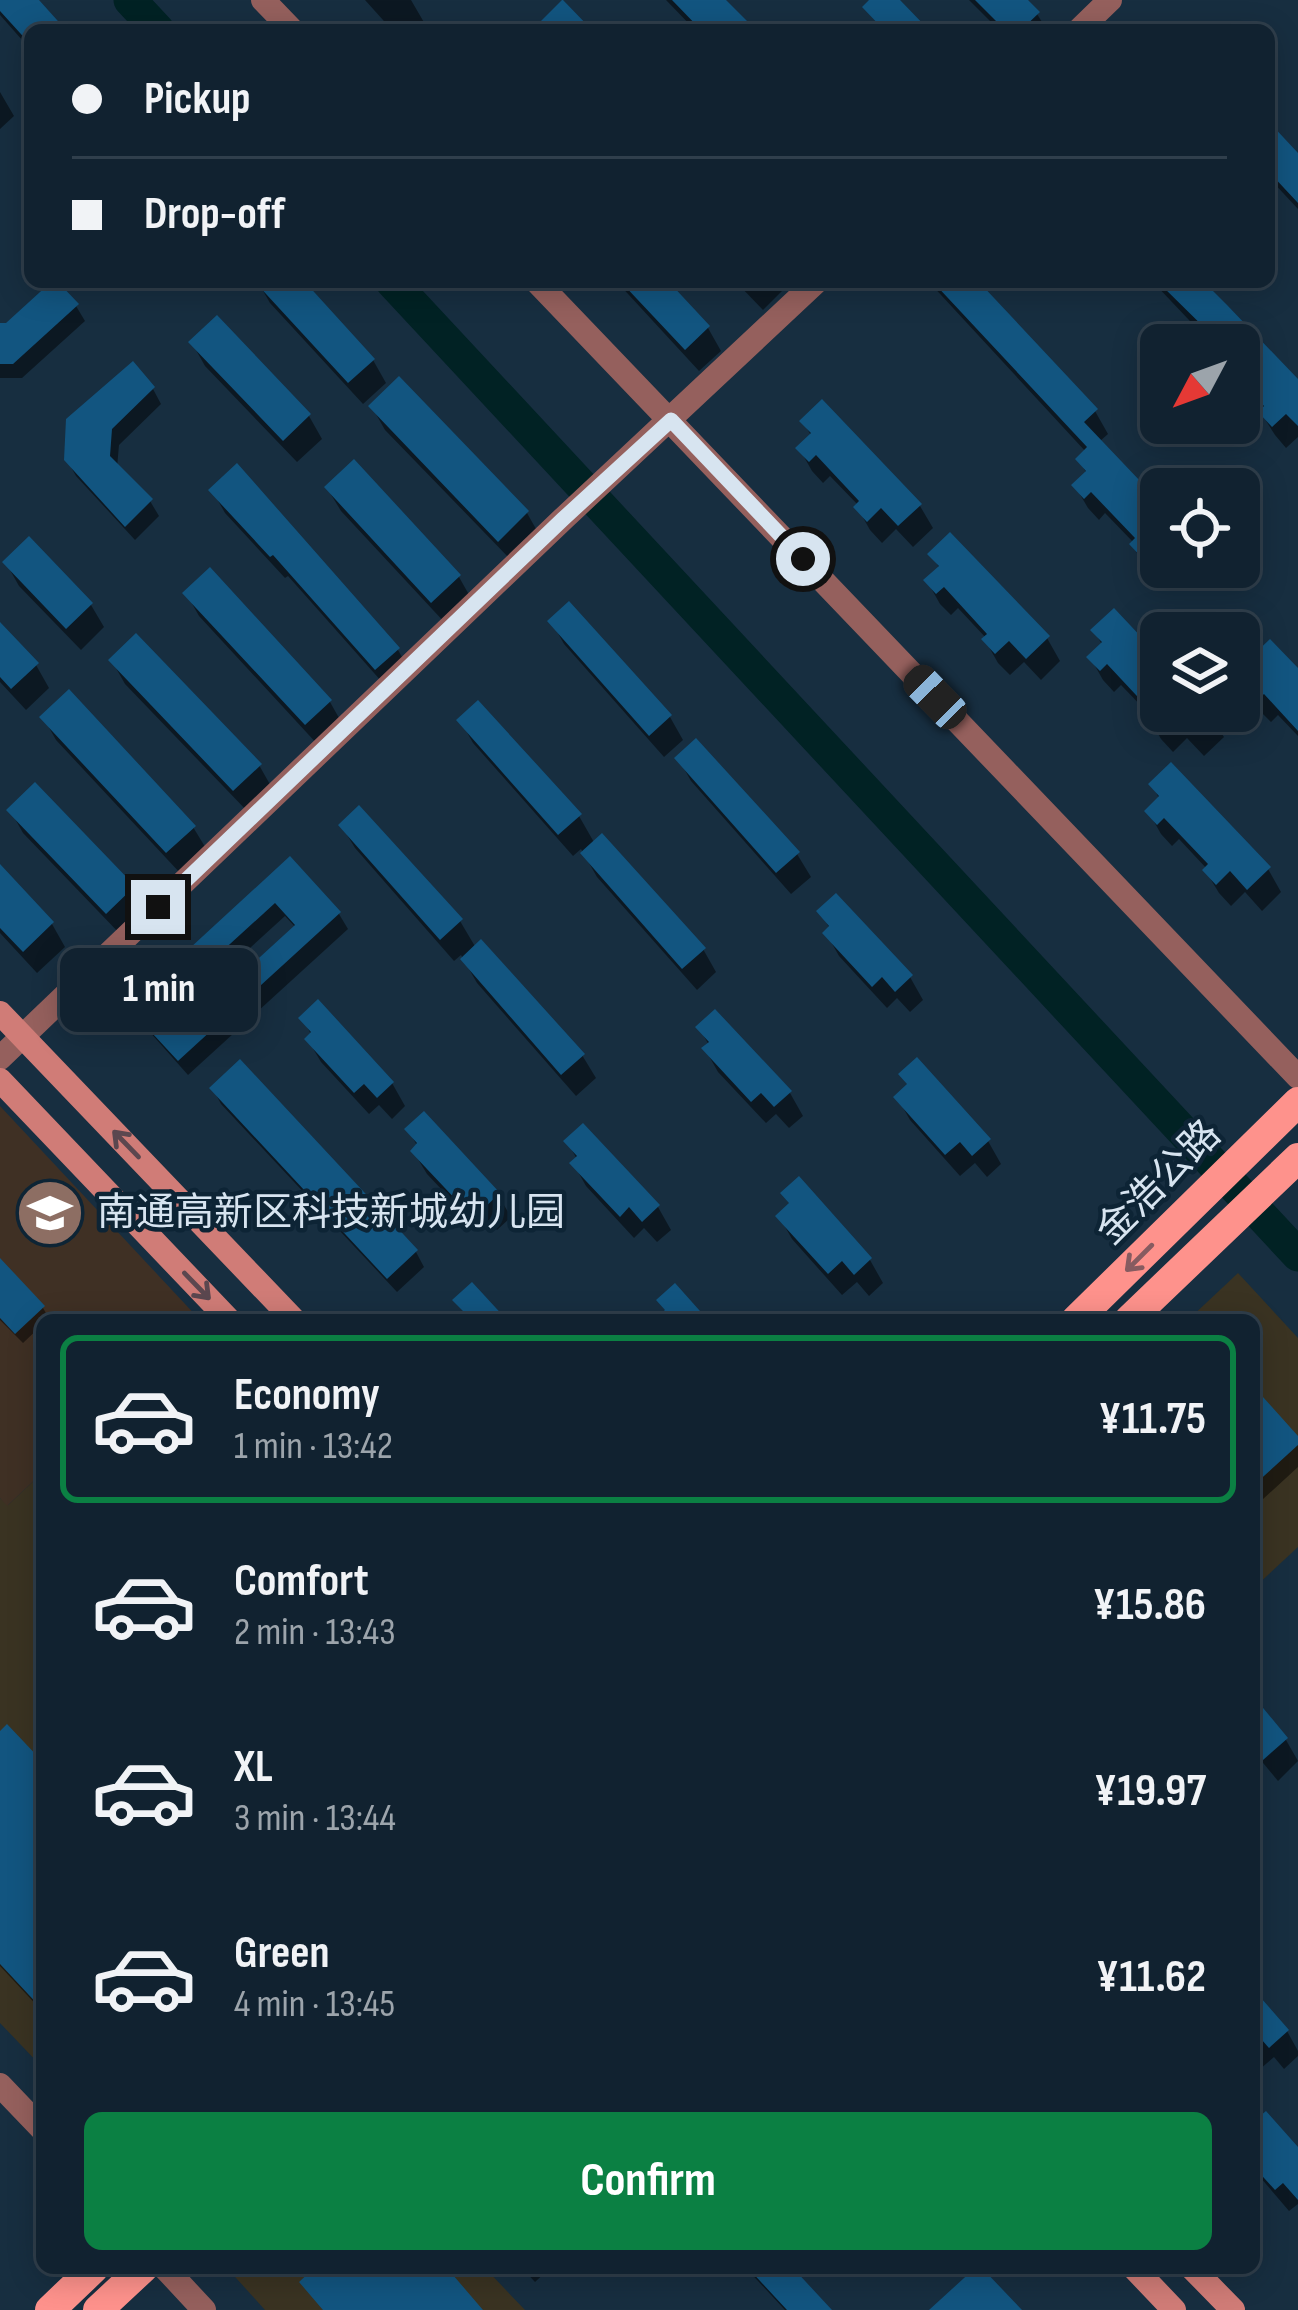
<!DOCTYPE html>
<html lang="en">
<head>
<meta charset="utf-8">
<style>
	body { margin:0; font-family:"Sofia Sans Condensed","Noto Sans SC",sans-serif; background:#1a2a38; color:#f1f3f6; height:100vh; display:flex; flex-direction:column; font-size:45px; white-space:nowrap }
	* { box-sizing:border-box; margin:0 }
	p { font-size:39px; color:#9ca4ab }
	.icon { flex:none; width:66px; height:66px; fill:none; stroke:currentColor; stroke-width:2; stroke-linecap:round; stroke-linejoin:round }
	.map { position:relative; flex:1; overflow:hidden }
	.details { position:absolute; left:36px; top:1314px; width:1224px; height:960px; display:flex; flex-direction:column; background:#112230; border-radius:18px; box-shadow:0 6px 30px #0003,0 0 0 3px #303f4c }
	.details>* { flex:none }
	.banner { position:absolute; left:24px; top:24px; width:1251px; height:264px; border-radius:18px; box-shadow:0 6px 30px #0003,0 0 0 3px #303f4c; display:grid; align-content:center; height:264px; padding:0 48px; background:#112230 }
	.needle { width:78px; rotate:229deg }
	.tools { position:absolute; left:1140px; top:324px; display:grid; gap:24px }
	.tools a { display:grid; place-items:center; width:120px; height:120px; border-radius:18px; background:#112230; box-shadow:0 6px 30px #0003,0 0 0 3px #303f4c; font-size:60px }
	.end { position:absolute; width:54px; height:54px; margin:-27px; border:15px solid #d7e4f0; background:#111; box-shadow:0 0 0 6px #111 }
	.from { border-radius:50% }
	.bubble { position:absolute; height:84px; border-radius:18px; background:#112230; box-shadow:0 6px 30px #0003,0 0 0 3px #303f4c; font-size:39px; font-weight:700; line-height:84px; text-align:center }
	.car { position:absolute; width:36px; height:72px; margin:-36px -18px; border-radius:15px; box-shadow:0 0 9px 3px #0007; background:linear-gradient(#222 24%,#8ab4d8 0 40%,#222 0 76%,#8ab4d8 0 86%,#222 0) }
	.banner b { display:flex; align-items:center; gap:42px; height:114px; font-size:45px }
	.banner b+b { border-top:3px solid #303f4c }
	.banner i { width:30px; height:30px; background:#f1f3f6 }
	ul { padding:21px 0 0; list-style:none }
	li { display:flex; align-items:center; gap:36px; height:168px; margin:0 24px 18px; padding:0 24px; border:6px solid transparent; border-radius:18px }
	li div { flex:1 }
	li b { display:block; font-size:45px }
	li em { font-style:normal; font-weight:700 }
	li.selected { border-color:#0b8043 }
	li>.icon { width:108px; height:108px; stroke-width:1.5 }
	.button { display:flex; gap:24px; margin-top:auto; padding:24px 48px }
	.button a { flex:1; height:138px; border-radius:18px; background:#0b8043; color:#fff; font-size:48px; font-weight:700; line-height:138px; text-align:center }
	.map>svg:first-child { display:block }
	.commercial { fill:#3a3322 }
	.education { fill:#3f3024 }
	.shadow { fill:#0007; fill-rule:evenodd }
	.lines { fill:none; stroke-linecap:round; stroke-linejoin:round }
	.river { stroke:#012224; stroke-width:33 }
	.building { fill:#125580; fill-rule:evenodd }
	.tertiary { stroke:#95605d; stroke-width:24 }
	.secondary { stroke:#d07c77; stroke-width:24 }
	.primary { stroke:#fe928c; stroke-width:30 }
	.oneway { stroke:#5b474f }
	.oneway2 { stroke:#865b60 }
	.route { stroke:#d7e4f0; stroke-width:15 }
	.labels { text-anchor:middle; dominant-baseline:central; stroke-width:9; stroke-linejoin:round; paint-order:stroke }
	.street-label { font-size:39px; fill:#d7e4f0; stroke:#0d2435 }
	.poi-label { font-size:39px; fill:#d7e4f0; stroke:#0d2435; text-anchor:start }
</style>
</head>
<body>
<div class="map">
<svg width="1298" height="2310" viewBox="0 0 1298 2310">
	<rect width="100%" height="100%" fill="#172e40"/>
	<path class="commercial" d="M1238 1273 1298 1338V1547L1254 1588V1320H1188Z
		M42 1473V2067L0 2023V1498L8 1505Z
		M227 2268H485L525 2310H265Z"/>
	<path class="education" d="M0 1106 200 1320H42V1473L7 1506 0 1498Z"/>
	<path class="shadow" d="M0 0H35L62 30H30V49L0 15Z
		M365 0H411L425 24 418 30H392Z
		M666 0H722L751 30H695Z
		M969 0H1024L1037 14 1047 30H999Z
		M1170 21 1179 30H1161Z
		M0 92 14 116 0 129Z
		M1269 127 1298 158V209L1269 178Z
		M258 282H301L373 360 386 383 363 404 270 303Z
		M617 282H665L708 328 721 351 699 371Z
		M736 282H783L786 287 763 310Z
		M929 282H975L1095 411 1108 434 1099 442 1161 507V567H1171L1157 580 1146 568 1132 545 1134 543 1105 513 1099 520 1088 508 1075 486 1087 474 1078 459 1086 452Z
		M1153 282H1202L1298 383V437L1286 448 1275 435 1261 413 1263 411 1239 386V345H1213L1214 344 1208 337 1206 338Z
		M76 306 85 321 22 378H0V326Z
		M192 343 309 416 322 439 297 462 205 366Z
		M153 389 161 404 119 445 117 468 150 501 159 516 135 540 76 476 67 460Z
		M372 407 527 513 540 536 513 562 385 430Z
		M803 422 920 506 933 528 913 547 896 529 882 543 870 530 857 507 859 506 830 476 823 483 812 471 799 448 812 437Z
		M354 463 459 577 472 600 446 624 341 511 327 488Z
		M212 490 398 650 411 673 390 691 288 576 285 578 225 513Z
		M931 554 1047 638 1060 661 1041 680 1024 662 1010 675 998 663 985 640 986 638 958 608 951 615 940 604 927 581 940 569Z
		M6 563 91 605 104 627 81 650 19 586Z
		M1172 567H1207L1188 585Z
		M186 593 330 702 343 725 319 746 199 616Z
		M569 605 670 717 683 740 664 757 564 644 551 621Z
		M0 626 36 665 49 688 26 710 0 682Z
		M1094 631 1161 662V711H1207L1224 737 1204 756 1187 738 1173 752 1161 739 1148 716 1150 715 1121 685 1114 692 1103 680 1090 657 1103 646Z
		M112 661 259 765 272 788 248 812 125 684Z
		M1251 661 1298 673V736L1278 715 1271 722 1260 711 1247 688 1259 676Z
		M43 717 193 827 207 850 181 874 56 740Z
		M460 720 579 816 595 844 703 949 716 972 697 990 597 877 581 849 573 856 473 743Z
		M678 758 797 854 811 877 791 894 691 781Z
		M1152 785 1268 869 1281 892 1262 911 1245 892 1231 906 1219 893 1205 870 1207 869 1179 839 1172 846 1161 834 1148 811 1160 800Z
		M10 810 132 888 146 911 121 935 23 833Z
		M341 825 460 921 476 948 582 1055 596 1078 576 1096 477 983 461 955 454 961 355 848Z
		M289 860 339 914 348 929 188 1075 140 1021 131 1006ZM285 916 296 928 181 1033 170 1021Z
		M0 869 52 924 65 947 37 973 0 933Z
		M820 912 910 977 923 1000 910 1012 897 998 887 1008 839 956 826 933 830 929Z
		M302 1018 392 1083 405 1106 392 1119 379 1105 369 1114 321 1062 308 1040 312 1036Z
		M699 1028 790 1093 803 1116 789 1128 776 1114 766 1123 718 1072 705 1049 709 1045Z
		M902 1075 988 1141 1001 1164 987 1177 975 1163 960 1176 910 1120 897 1097 909 1087Z
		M213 1089 416 1252 424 1267 397 1292 221 1104Z
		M408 1130 498 1195 511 1217 497 1230 484 1216 475 1225 427 1174 413 1151 418 1147Z
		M567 1142 658 1207 671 1230 657 1242 644 1228 634 1238 586 1186 573 1163 577 1159Z
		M799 1180 870 1260 883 1283 869 1296 857 1282 842 1295 792 1239 779 1216 791 1206Z
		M0 1262 43 1308 49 1318 42 1320V1325L23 1343 0 1320Z
		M1254 1391 1298 1440V1467L1262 1500 1254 1491Z
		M1254 1702 1286 1740 1298 1761 1278 1781 1254 1752Z
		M0 1735 42 1765V2011L0 1966Z
		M1254 1994 1287 2031 1298 2051V2056L1284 2069 1274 2057 1259 2070 1254 2065Z
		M1254 2125 1298 2151V2204L1289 2211 1254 2170Z
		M522 2268H550L535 2282Z
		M746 2268H789L828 2310H785Z"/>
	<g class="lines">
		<path class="river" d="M130 0 158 30
			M392 282 1298 1255"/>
	</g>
	<path class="building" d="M0 0H39L66 30H30V44L0 11Z
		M563 0 592 30H532L562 0Z
		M672 0H726L756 30H701Z
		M869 0H900L929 30H884L862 7Z
		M975 0H1028L1040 12 1021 30H1005Z
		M1269 122 1298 153V203L1269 172Z
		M51 282H58L79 304 13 364H0V323H6Z
		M255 282H305L375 359 348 383Z
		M621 282H669L710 326 685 350Z
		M933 282H979L1098 409 1084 422 1161 503V542L1143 559 1129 544 1135 538 1091 492 1084 499 1071 485 1086 471 1075 459 1087 447Z
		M1158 282H1204L1227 305 1298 379V426L1286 414 1272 427 1258 412 1264 406 1239 380V345H1222Z
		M217 315 311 414 283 441 188 342Z
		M133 361 155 387 112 429 110 456 153 499 125 527 64 460 66 419Z
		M399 376 529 511 498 542 368 406Z
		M822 399 922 504 898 526 881 508 867 522 853 507 859 501 816 455 809 462 795 448 811 433 799 421Z
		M354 459 461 575 431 603 324 487Z
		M237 463 400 648 375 670 273 555 270 557 208 490Z
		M950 532 1050 636 1026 659 1009 641 995 654 981 639 987 634 944 587 936 594 923 580 939 566 927 554Z
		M29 536 93 603 66 629 2 562Z
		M210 567 332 700 305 725 182 593Z
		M569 601 672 715 649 736 547 621Z
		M1114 608 1161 658V711H1215L1189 735 1172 717 1161 728V734L1139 711 1150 710 1107 664 1100 671 1086 657 1102 642 1090 630Z
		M0 622 39 663 11 689 0 677Z
		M136 633 262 764 233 791 108 660Z
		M1270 639 1298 668V731L1264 694 1256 701 1243 687 1258 673 1247 661Z
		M69 689 196 826 166 853 39 717Z
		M478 700 582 814 558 835 456 720Z
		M696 738 800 852 776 873 674 758Z
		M1171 762 1271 867 1247 890 1230 871 1216 885 1202 870 1208 864 1164 818 1157 825 1144 811 1159 796 1148 784Z
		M35 782 135 886 106 914 6 810Z
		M359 805 463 919 440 940 338 825Z
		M602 833 706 948 682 969 580 853Z
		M290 856 341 912 178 1061 127 1006ZM275 903 295 925 181 1029 161 1007Z
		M0 864 54 922 23 952 0 928Z
		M836 893 913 975 895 992 882 977 872 987 822 933 829 926 816 911Z
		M481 939 585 1054 561 1075 460 959Z
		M318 999 394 1082 377 1098 364 1084 354 1093 304 1039 311 1032 298 1018Z
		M715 1009 792 1091 774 1107 761 1093 751 1102 701 1048 709 1042 695 1027Z
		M917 1057 991 1139 972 1156 960 1142 945 1155 893 1097 907 1084 898 1074Z
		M240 1059 418 1250 387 1279 209 1088Z
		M424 1111 500 1193 483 1209 470 1195 460 1204 410 1151 417 1143 404 1129Z
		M583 1123 660 1205 642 1222 629 1207 620 1217 569 1163 577 1156 563 1141Z
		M799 1176 872 1258 854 1275 842 1261 828 1274 775 1216 789 1203 780 1193Z
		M0 1258 45 1306 15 1334 0 1318Z
		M472 1282 507 1320H456L464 1312 452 1300Z
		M675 1283 708 1320H653L665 1310 656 1300Z
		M1254 1387 1298 1436V1445L1254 1485Z
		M1254 1697 1288 1738 1263 1760 1254 1749Z
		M7 1724 42 1761V2009L0 1964V1731Z
		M1254 1990 1289 2030 1269 2048 1254 2031Z
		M1266 2111 1298 2147V2200L1283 2183 1275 2190 1254 2167V2121Z
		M314 2268H447L483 2310H323L299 2282Z
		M748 2268H793L832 2310H787Z
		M975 2268H982L1022 2310H929Z"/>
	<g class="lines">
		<path class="tertiary" d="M263 0 292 30
			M1079 30 1110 0
			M537 282 1298 1077
			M0 1058 563 519 816 282
			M0 2085 42 2129
			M165 2268 204 2310"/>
		<path class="secondary" d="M0 1013 294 1320
			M0 1080 229 1320
			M1134 2268 1174 2310
			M1192 2268 1233 2310"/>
		<path class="primary" d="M1076 1320 1298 1102
			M1129 1320 1298 1158
			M50 2310 94 2268
			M98 2310 143 2268"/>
	</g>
	<defs><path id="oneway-shaft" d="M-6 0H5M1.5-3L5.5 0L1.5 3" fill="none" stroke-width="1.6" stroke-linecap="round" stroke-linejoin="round" transform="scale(3)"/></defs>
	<g class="oneway">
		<use href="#oneway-shaft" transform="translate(126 1144) rotate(-134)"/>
		<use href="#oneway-shaft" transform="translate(197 1286) rotate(46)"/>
	</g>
	<use class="oneway2" href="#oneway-shaft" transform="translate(1139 1258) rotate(135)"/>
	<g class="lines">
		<path class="route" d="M158 907 563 519 671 420 803 559"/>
	</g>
	<defs>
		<symbol id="school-disc" viewBox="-11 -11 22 22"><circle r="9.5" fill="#8d6e63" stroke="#0d2435"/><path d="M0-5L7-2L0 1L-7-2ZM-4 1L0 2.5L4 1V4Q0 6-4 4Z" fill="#fff"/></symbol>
	</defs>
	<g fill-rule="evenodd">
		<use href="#school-disc" x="12" y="1175" width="76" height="76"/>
	</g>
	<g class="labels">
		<g class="street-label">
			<text transform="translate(1159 1183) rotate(-45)">金浩公路</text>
		</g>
		<g class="poi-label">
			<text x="97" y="1213">南通高新区科技新城幼儿园</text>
		</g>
	</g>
</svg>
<div class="tools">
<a><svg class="needle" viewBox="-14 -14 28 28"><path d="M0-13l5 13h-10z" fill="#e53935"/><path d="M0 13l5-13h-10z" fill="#9ca4ab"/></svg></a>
<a><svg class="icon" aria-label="locate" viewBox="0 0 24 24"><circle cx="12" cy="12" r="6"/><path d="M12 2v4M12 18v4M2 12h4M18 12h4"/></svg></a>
<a><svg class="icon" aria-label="layers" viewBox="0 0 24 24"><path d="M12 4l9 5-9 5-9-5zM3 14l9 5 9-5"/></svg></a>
</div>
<i class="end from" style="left:803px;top:559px"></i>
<i class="end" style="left:158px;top:907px"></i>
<div class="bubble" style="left:60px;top:948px;width:198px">1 min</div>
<i class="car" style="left:935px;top:697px;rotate:316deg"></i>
<div class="banner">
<b><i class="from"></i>Pickup</b>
<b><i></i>Drop-off</b>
</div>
<section class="details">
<ul>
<li class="selected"><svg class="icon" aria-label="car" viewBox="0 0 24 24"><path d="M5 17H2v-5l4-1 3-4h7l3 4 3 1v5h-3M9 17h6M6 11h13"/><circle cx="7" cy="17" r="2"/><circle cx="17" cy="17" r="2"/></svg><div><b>Economy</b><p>1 min · 13:42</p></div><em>¥11.75</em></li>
<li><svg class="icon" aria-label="car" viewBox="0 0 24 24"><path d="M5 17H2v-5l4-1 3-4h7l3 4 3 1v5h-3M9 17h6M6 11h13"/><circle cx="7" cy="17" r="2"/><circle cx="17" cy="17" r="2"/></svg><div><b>Comfort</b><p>2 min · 13:43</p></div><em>¥15.86</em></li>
<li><svg class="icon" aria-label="car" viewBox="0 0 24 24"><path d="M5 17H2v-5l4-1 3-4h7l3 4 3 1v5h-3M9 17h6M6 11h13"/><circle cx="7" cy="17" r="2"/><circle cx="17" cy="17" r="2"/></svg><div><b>XL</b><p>3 min · 13:44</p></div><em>¥19.97</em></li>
<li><svg class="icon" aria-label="car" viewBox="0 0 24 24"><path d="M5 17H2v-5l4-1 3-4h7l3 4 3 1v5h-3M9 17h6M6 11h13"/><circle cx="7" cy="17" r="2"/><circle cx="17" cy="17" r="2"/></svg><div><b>Green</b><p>4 min · 13:45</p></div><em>¥11.62</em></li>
</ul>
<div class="button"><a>Confirm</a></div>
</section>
</div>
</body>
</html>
